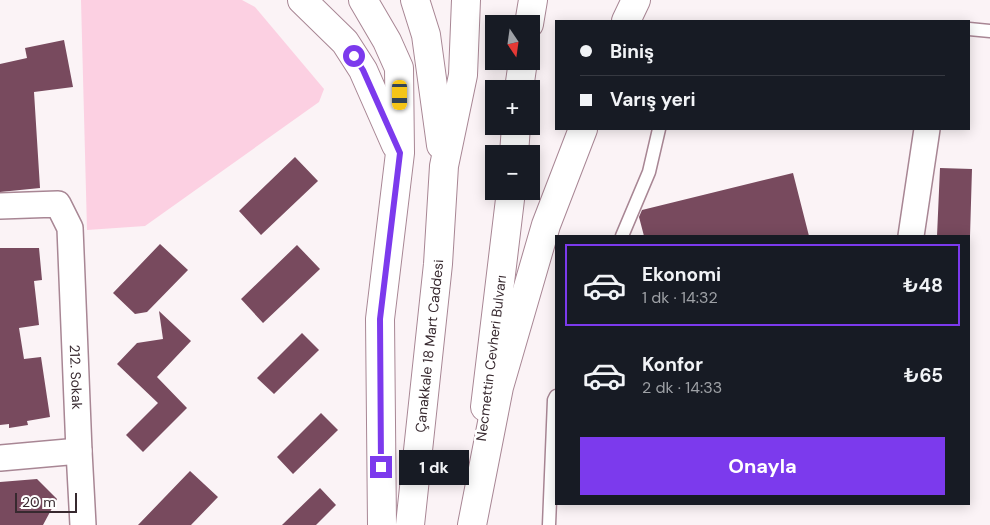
<!DOCTYPE html>
<html lang="tr">
<head>
<meta charset="utf-8">
<style>
	body { margin:0; font-family:"DM Sans",sans-serif; background:#242831; color:#f1f3f6; height:100vh; display:flex; flex-direction:column; font-size:19px; white-space:nowrap }
	* { box-sizing:border-box; margin:0 }
	p { font-size:16px; color:#9ea1a6 }
	.icon { flex:none; width:28px; height:28px; fill:none; stroke:currentColor; stroke-width:2; stroke-linecap:round; stroke-linejoin:round }
	.map { position:relative; flex:1; overflow:hidden }
	.details { position:absolute; left:555px; top:235px; width:415px; height:270px; display:flex; flex-direction:column; background:#171b24; border-radius:0px; box-shadow:0 2px 12px #0003 }
	.details>* { flex:none }
	.banner { position:absolute; left:555px; top:20px; width:415px; height:110px; border-radius:0px; box-shadow:0 2px 12px #0003; display:grid; align-content:center; height:110px; padding:0 25px; background:#171b24 }
	.needle { width:32px; rotate:167deg }
	.tools { position:absolute; left:485px; top:15px; display:grid; gap:10px }
	.tools a { display:grid; place-items:center; width:55px; height:55px; border-radius:0px; background:#171b24; box-shadow:0 2px 12px #0003; font-size:25px }
	.scale { position:absolute; left:15px; bottom:12px; width:62px; box-sizing:border-box; padding-left:5px; border:2px solid #37292f; border-top:0; font-size:14px; line-height:18px; white-space:nowrap; color:#37292f; -webkit-text-stroke:4px #fff; paint-order:stroke }
	.end { position:absolute; width:22px; height:22px; margin:-11px; border:6px solid #7c3aed; background:#fff; box-shadow:0 0 0 2px #fff }
	.from { border-radius:50% }
	.bubble { position:absolute; height:35px; border-radius:0px; background:#171b24; box-shadow:0 2px 12px #0003; font-size:16px; font-weight:700; line-height:35px; text-align:center }
	.car { position:absolute; width:15px; height:30px; margin:-15px -8px; border-radius:6px; box-shadow:0 0 4px 1px #0007; background:linear-gradient(#f5c518 24%,#345 0 40%,#f5c518 0 76%,#345 0 86%,#f5c518 0) }
	.banner b { display:flex; align-items:center; gap:18px; height:48px; font-size:19px }
	.banner b+b { border-top:1px solid #363941 }
	.banner i { width:12px; height:12px; background:#f1f3f6 }
	ul { padding:9px 0 0; list-style:none }
	li { display:flex; align-items:center; gap:15px; height:82px; margin:0 10px 8px; padding:0 15px; border:2px solid transparent; border-radius:0px }
	li div { flex:1 }
	li b { display:block; font-size:19px }
	li em { font-style:normal; font-weight:700 }
	li.current { border-color:#7c3aed }
	li>.icon { width:45px; height:45px; stroke-width:1.5 }
	.button { display:flex; gap:10px; margin-top:auto; padding:10px 25px }
	.button a { flex:1; height:58px; border-radius:0px; background:#7c3aed; color:#fff; font-size:20px; font-weight:700; line-height:58px; text-align:center }
	.map>svg:first-child { display:block }
	.green { fill:#fcd0e2 }
	.building { fill:#784a5e }
	.lines { fill:none; stroke-linecap:round; stroke-linejoin:round }
	.lane-casing { stroke:#a88694; stroke-width:15 }
	.street-casing { stroke:#a88694; stroke-width:28 }
	.primary-casing { stroke:#a88694; stroke-width:30 }
	.highway-casing { stroke:#a88694; stroke-width:30 }
	.lane { stroke:#fff; stroke-width:12 }
	.street { stroke:#fff; stroke-width:25 }
	.primary { stroke:#fff; stroke-width:28 }
	.highway { stroke:#fff; stroke-width:28 }
	.route { stroke:#7c3aed; stroke-width:6 }
	.labels { text-anchor:middle; dominant-baseline:central; stroke-width:5; stroke-linejoin:round; paint-order:stroke }
	.street-label { font-size:14px; fill:#37292f; stroke:#fff }
</style>
</head>
<body>
<div class="map">
<svg width="990" height="525" viewBox="0 0 990 525">
	<rect width="100%" height="100%" fill="#fbf3f6"/>
	<path class="green" d="M81 0H242L255 7 324 89 319 102 145 226 87 230Z"/>
	<path class="building" d="M64 40 73 87 34 92 40 188 0 192V64L27 58 25 48Z
		M295 157 318 181 261 235 239 211Z
		M940 168 972 169 970 236H937Z
		M793 173 809 236H644L639 217 642 210Z
		M160 244 188 270 147 312 135 314 113 293Z
		M297 245 320 269 263 323 241 299Z
		M0 248H39L42 280 34 281 39 325 19 328 24 359 41 357 50 417 27 421 28 425 9 428V424L0 425Z
		M159 311 191 341 157 377 187 408 143 452 126 435 158 403 117 364 137 343 163 339Z
		M302 333 319 350 274 394 257 378Z
		M321 413 338 430 293 474 277 457Z
		M190 471 218 497 191 525H138Z
		M37 479 57 499 43 525H0V482Z
		M320 488 336 505 316 525H282Z"/>
	<g class="lines">
		<defs>
			<path id="lane" d="M969 29 990 31
				M622 236 649 172 659 129
				M549 525 554 400 556 396"/>
			<g id="street">
				<path id="s1" d="M0 206 58 204 70 228 79 451 83 525"/>
				<path d="M911 236 927 129"/>
				<path d="M0 458 79 451"/>
			</g>
			<path id="primary" d="M529 24 533 0
				M519 89 523 61
				M514 154 516 126
				M485 407 511 191"/>
			<g id="highway">
				<path d="M302 0 345 42 363 70 396 145"/>
				<path d="M363 0 387 41 399 68 400 153 380 319 382 525"/>
				<path d="M415 0 426 35 441 145"/>
				<path d="M626 21 636 0"/>
				<path id="s2" d="M410 525 438 264 444 166 463 75 466 0"/>
				<path d="M472 525 499 387 546 225 583 129"/>
			</g>
		</defs>
		<use href="#lane" class="lane-casing"/>
		<use href="#street" class="street-casing"/>
		<use href="#primary" class="primary-casing"/>
		<use href="#highway" class="highway-casing"/>
		<use href="#lane" class="lane"/>
		<use href="#street" class="street"/>
		<use href="#primary" class="primary"/>
		<use href="#highway" class="highway"/>
	</g>
	<g class="lines">
		<path class="route" d="M354 56 363 70 400 153 380 319 381 467"/>
	</g>
	<g class="labels">
		<g class="street-label">
			<text stroke="none"><textPath href="#s2" startOffset="180">Çanakkale 18 Mart Caddesi</textPath></text>
			<text transform="translate(491 358) rotate(-83)">Necmettin Cevheri Bulvarı</text>
			<text stroke="none"><textPath href="#s1" startOffset="234">212. Sokak</textPath></text>
		</g>
	</g>
</svg>
<div class="tools">
<a><svg class="needle" viewBox="-14 -14 28 28"><path d="M0-13l5 13h-10z" fill="#e53935"/><path d="M0 13l5-13h-10z" fill="#9ea1a6"/></svg></a>
<a>+</a>
<a>−</a>
</div>
<div class="scale">20 m</div>
<i class="end from" style="left:354px;top:56px"></i>
<i class="end" style="left:381px;top:467px"></i>
<div class="bubble" style="left:399px;top:450px;width:70px">1 dk</div>
<i class="car" style="left:400px;top:95px;rotate:180deg"></i>
<div class="banner">
<b><i class="from"></i>Biniş</b>
<b><i></i>Varış yeri</b>
</div>
<section class="details">
<ul>
<li class="current"><svg class="icon" aria-label="car" viewBox="0 0 24 24"><path d="M5 17H2v-5l4-1 3-4h7l3 4 3 1v5h-3M9 17h6M6 11h13"/><circle cx="7" cy="17" r="2"/><circle cx="17" cy="17" r="2"/></svg><div><b>Ekonomi</b><p>1 dk · 14:32</p></div><em>₺48</em></li>
<li><svg class="icon" aria-label="car" viewBox="0 0 24 24"><path d="M5 17H2v-5l4-1 3-4h7l3 4 3 1v5h-3M9 17h6M6 11h13"/><circle cx="7" cy="17" r="2"/><circle cx="17" cy="17" r="2"/></svg><div><b>Konfor</b><p>2 dk · 14:33</p></div><em>₺65</em></li>
</ul>
<div class="button"><a>Onayla</a></div>
</section>
</div>
</body>
</html>
